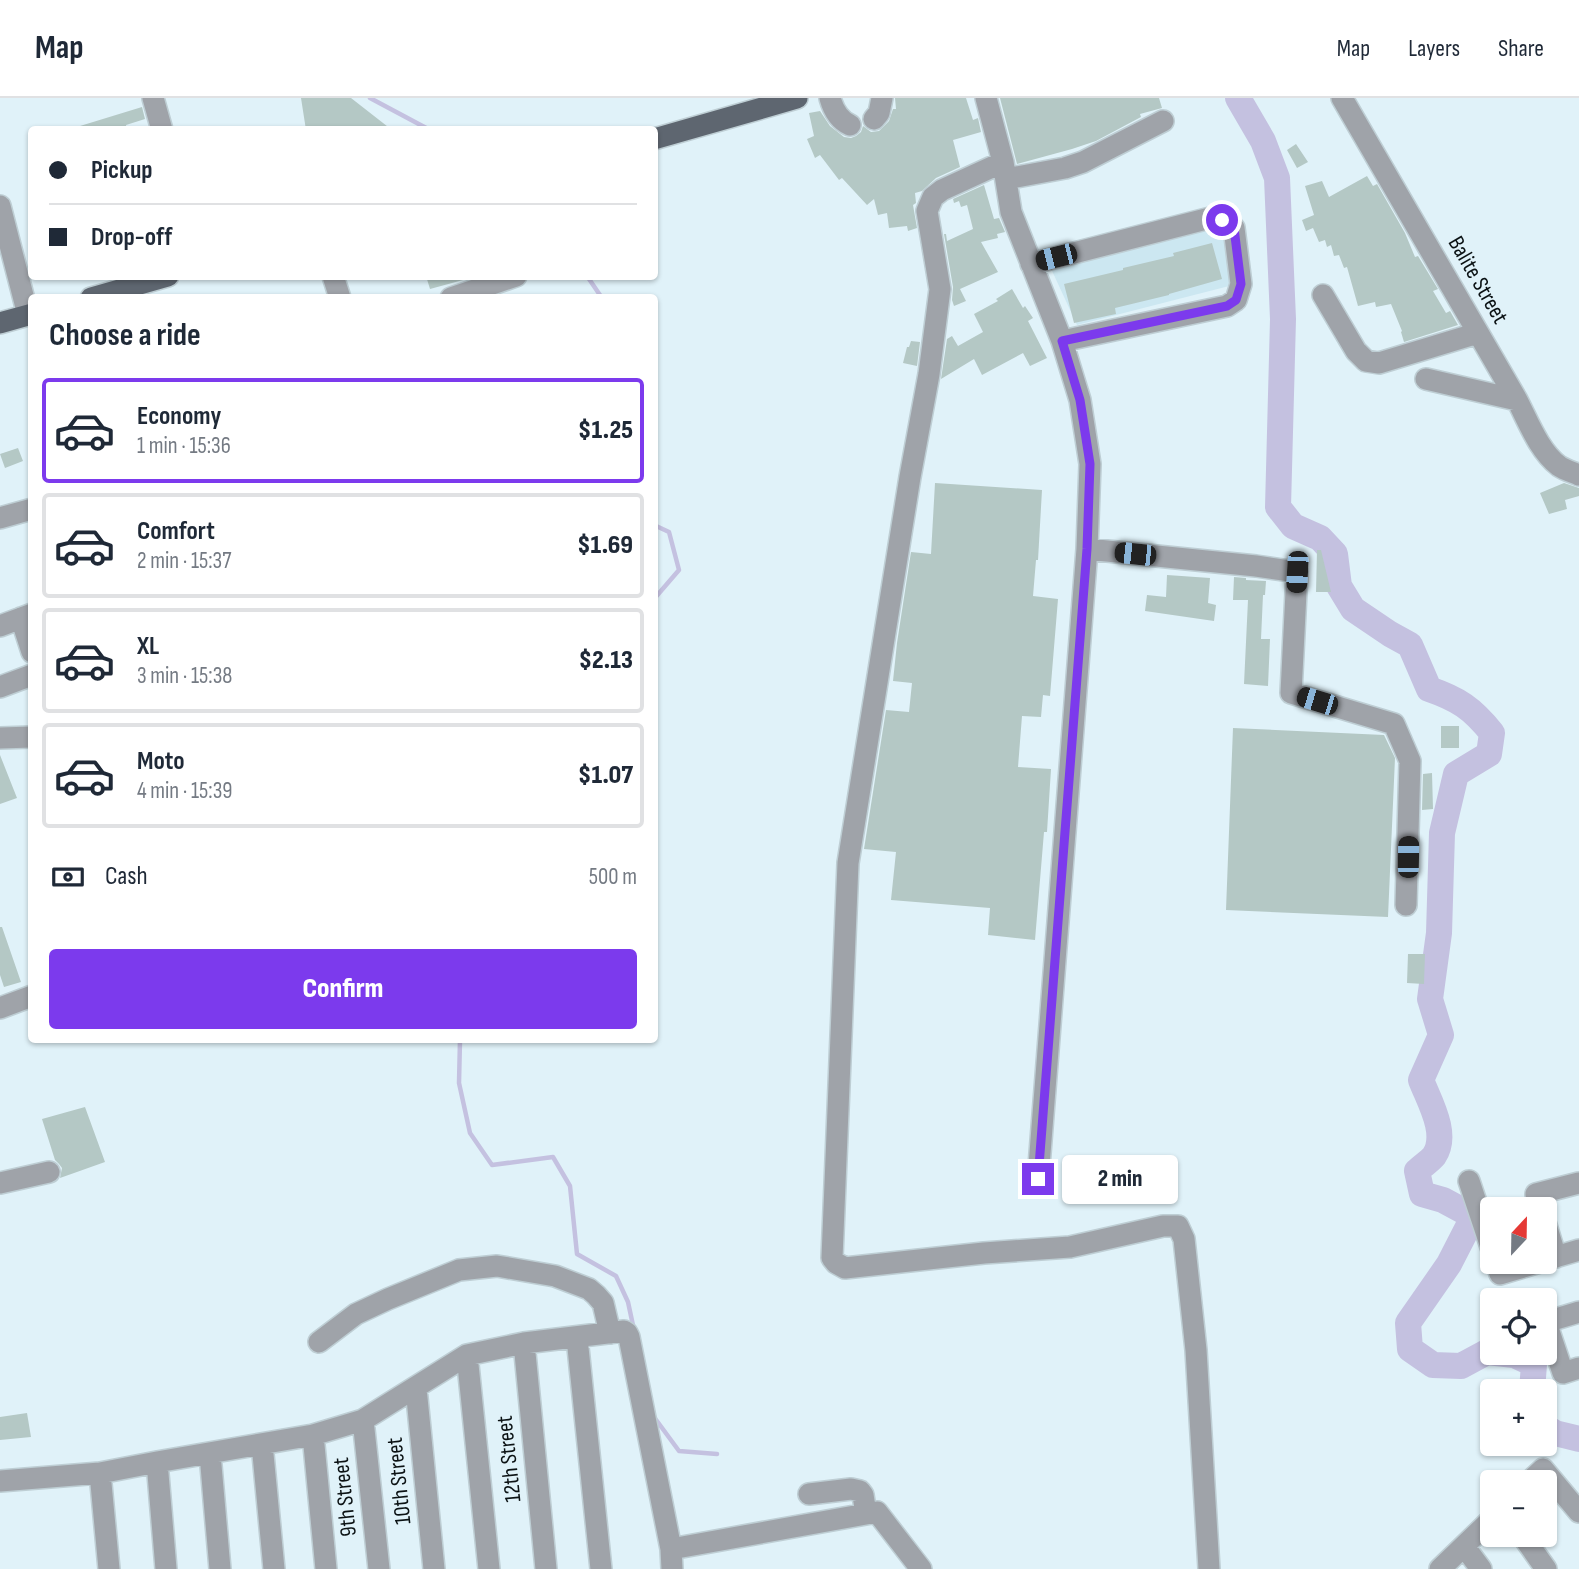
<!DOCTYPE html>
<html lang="en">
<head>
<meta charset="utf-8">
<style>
	body { margin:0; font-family:"Sofia Sans Condensed",sans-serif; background:#f6f6f7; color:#1f2937; height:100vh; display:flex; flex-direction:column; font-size:26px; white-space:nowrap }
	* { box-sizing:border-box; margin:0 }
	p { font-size:23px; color:#747a83 }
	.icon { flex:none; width:38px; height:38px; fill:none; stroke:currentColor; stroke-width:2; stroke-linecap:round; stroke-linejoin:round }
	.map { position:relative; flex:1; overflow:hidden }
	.side { position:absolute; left:28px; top:196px; width:630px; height:749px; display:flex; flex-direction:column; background:#fff; border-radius:7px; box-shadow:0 2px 5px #0004 }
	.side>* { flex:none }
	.banner { position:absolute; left:28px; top:28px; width:630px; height:154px; border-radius:7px; box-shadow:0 2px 5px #0004; display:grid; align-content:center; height:154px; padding:0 21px; background:#fff }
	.needle { width:46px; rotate:22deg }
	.buttons { position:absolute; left:1480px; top:1099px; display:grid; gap:14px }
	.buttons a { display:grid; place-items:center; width:77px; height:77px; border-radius:7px; background:#fff; box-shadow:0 2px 5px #0004; font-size:35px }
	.end { position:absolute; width:32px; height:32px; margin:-16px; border:9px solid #7c3aed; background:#fff; box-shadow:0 0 0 4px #fff }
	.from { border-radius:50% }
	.bubble { position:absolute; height:49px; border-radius:7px; background:#fff; box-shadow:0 2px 5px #0004; font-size:23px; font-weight:800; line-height:49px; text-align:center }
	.car { position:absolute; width:21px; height:42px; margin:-21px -10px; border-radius:9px; box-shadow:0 0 5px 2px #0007; background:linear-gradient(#222 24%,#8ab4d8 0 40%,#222 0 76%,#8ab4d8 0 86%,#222 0) }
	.banner b { display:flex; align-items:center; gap:24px; height:66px; font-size:26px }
	.banner b+b { border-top:2px solid #e0e1e3 }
	.banner i { width:18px; height:18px; background:#1f2937 }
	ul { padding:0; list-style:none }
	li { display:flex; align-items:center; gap:21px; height:105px; margin:0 14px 10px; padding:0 7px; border:4px solid #e0e1e3; border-radius:7px }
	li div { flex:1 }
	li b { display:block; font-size:26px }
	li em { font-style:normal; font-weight:800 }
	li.current { border-color:#7c3aed }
	li>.icon { width:63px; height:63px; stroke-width:1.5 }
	h2 { padding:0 21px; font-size:32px; line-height:84px }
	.pay { display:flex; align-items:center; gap:18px; height:77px; padding:0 21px; font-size:26px }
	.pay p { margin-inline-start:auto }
	.button { display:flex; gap:14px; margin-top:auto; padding:14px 21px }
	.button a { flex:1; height:80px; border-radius:7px; background:#7c3aed; color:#fff; font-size:28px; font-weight:800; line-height:80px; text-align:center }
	header { display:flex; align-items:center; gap:42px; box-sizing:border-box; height:98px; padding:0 35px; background:#fff; border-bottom:2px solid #e0e1e3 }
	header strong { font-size:33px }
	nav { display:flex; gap:38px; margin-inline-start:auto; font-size:24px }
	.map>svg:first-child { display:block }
	.built { fill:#cce7f1 }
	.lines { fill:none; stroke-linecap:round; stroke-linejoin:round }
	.stream { stroke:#c4c1e0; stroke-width:4.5 }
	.river { stroke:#c4c1e0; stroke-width:26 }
	.building { fill:#b4c8c5 }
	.minor-casing { stroke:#beced4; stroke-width:24 }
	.major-casing { stroke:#beced4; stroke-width:24 }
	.minor { stroke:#9fa3a9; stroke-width:21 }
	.major { stroke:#5e6670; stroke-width:21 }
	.route { stroke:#7c3aed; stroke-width:9 }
	.labels { text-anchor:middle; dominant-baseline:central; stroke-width:7; stroke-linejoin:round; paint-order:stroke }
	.street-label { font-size:23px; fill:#0b1214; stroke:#e0f2f9 }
</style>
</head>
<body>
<header>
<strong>Map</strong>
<nav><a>Map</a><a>Layers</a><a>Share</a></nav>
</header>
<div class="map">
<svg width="1579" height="1471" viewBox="0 0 1579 1471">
	<rect width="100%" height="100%" fill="#e0f2f9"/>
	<path class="built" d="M1220 121 1237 186 1077 227 1047 162Z"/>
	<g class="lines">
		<path class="stream" d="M370 0 430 32
			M587 178 602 200
			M654 427 669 434 679 472 654 501
			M460 942 459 985 470 1035 492 1067 553 1059 570 1088 577 1156 616 1178 628 1204 634 1232
			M654 1319 679 1353 717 1356"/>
		<path class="river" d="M1238 0 1263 43 1277 80 1283 221 1278 409 1293 428 1320 440 1335 456 1339 488 1353 511 1390 536 1410 547 1429 591C1458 601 1472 610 1492 635L1489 656 1456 676 1442 735 1439 835 1430 901 1441 937 1421 982C1429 1003 1449 1036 1434 1058 1430 1063 1422 1068 1417 1073L1422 1096 1443 1102 1469 1116V1127L1449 1166 1408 1225 1410 1251 1433 1267 1461 1268 1487 1254 1514 1257 1534 1266 1532 1293
			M1545 1329 1555 1335 1579 1341"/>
	</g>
	<path class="building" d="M301 0H351L392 32H306Z
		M895 0H966L973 22 978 20 981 34 953 42 960 69 936 80 922 93 915 95 916 105 913 107 917 130 908 133 907 128 889 130 887 115 878 117 874 101 867 107 842 80 839 82 820 57 815 60 807 41 814 38 809 15 820 13 830 28 844 39 851 40 856 38 861 34 863 28 871 34 879 33 889 23 893 11H896Z
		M1000 0H1159L1162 10 1140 16 1141 19 1096 43 1072 51 1017 66Z
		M142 9 145 21 126 27 127 32H81L80 28Z
		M1296 46 1308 64 1297 70 1287 52Z
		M1367 78 1373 88 1377 86 1405 135 1415 159 1418 158 1438 191 1433 193 1446 215 1450 213 1458 227 1404 244 1401 234 1402 233 1391 206 1376 209 1375 204 1358 208 1347 169 1344 170 1339 157 1334 158 1331 147 1327 149 1325 142 1319 144 1313 130 1306 133 1302 122 1314 117 1305 88 1322 83 1329 99Z
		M984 87 994 121 999 120 1005 134 997 136 998 140 981 144 998 174 960 191 966 203 954 208 952 202 953 189 944 136H946L947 143 973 131 967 107 961 109 959 103 954 105 953 101Z
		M1212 145 1222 181 1169 196V197L1115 210 1116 216 1074 225 1064 186 1123 172V170L1174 158 1173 155Z
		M426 178H462L463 182 430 191Z
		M1012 191 1023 210 1025 208 1033 220 1028 223 1047 260 1030 268 1023 255 982 277 974 261 941 281 947 241 952 238 958 248 983 234 974 216 998 203 996 201Z
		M911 243 920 244 917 268 903 265 907 249H909Z
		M18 350 23 363 5 370 0 356Z
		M935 385 1042 392 1038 462H1036L1033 498 1058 501 1050 598 1043 597 1041 619 1022 618 1018 669 1051 671 1047 734H1044L1035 842 988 837 990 810 891 802 896 754 864 751 886 612 909 614 912 585 893 583 897 545 911 454 931 456Z
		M1564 385 1579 390V398L1565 402 1567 411 1549 416 1540 395Z
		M1317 452H1321L1331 494H1316Z
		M1167 477 1210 480 1208 505 1216 507 1214 523 1145 513 1147 497 1166 499Z
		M1234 479 1246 480V482L1266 483 1265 497H1263L1261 541H1270L1268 588 1244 586 1248 502H1233Z
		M1441 628H1459V650H1441Z
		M1233 630 1384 637 1395 660 1388 819 1226 812Z
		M0 657 17 700 0 706Z
		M1432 675 1433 711 1422 712 1423 676Z
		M0 829H2L21 884 4 889 0 877Z
		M1408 856H1425L1424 886 1407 885Z
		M85 1009 105 1064 60 1080 62 1070 59 1066 55 1062 42 1021Z
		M27 1315 31 1339 0 1342V1319Z"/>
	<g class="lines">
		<defs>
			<path id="minor" d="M153 0 162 32
				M830 0C833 11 839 22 850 27
				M986 0 1003 64 1011 114 1062 243 1080 302 1090 366 1087 451 1038 1081
				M1342 0 1517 302C1528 323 1539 353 1559 368 1565 372 1572 374 1579 377
				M874 21 879 15 882 0
				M1003 64 942 92 933 99 927 113 940 191 929 276 910 379 848 765 832 1160 836 1165 845 1170 984 1155 1070 1149 1163 1128H1178L1184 1141 1196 1252 1209 1471
				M1006 81 1065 70 1083 64 1163 23
				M0 108 28 217
				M1031 166 1210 120 1222 122 1234 130 1241 186 1236 202 1227 208 1062 243
				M333 178 340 200
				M1323 197 1356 253 1366 263 1379 265 1478 235
				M451 200 516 178
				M1426 281 1517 302
				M0 420 32 411
				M1087 451 1256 468 1297 474 1291 595 1394 626 1410 663 1406 807
				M21 520 32 554
				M0 528 32 516
				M0 589 32 577
				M0 640 32 639
				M0 910 32 898
				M1469 1083 1493 1155
				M0 1085 49 1074
				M1541 1111 1536 1096 1579 1085
				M1545 1124 1556 1159
				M1545 1162 1579 1152
				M1496 1164 1500 1176 1540 1164
				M1579 1214 1546 1224 1563 1275 1579 1270
				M577 1240 601 1471
				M319 1244 356 1216 388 1201 459 1172 497 1168 555 1178 589 1191 596 1197 603 1205 610 1235
				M524 1245 546 1471
				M467 1257 489 1471
				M416 1290 434 1471
				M363 1322 379 1471
				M313 1337 326 1471
				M262 1346 274 1471
				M210 1356 220 1471
				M157 1364 166 1471
				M100 1375 109 1471
				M0 1383 100 1375 157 1364 313 1337 363 1322 467 1257 524 1245 624 1233 627 1235 629 1239 671 1451
				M1529 1384 1543 1371 1579 1414
				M809 1396 851 1391 860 1393 863 1397 866 1416
				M1522 1437 1546 1471
				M1464 1448 1481 1471
				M672 1471 671 1451 877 1414 921 1471
				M1440 1471 1493 1420"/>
			<path id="major" d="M654 41 797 0
				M91 200 168 178
				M0 225 32 216"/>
		</defs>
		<use href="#minor" class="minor-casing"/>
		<use href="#major" class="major-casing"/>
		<use href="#minor" class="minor"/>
		<use href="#major" class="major"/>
	</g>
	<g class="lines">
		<path class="route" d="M1038 1081 1087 451 1090 366 1080 302 1062 243 1227 208 1236 202 1241 186 1234 130 1222 122"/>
	</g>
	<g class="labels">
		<g class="street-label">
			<text transform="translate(1478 182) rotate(60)">Balite Street</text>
			<text transform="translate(509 1361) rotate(-96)">12th Street</text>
			<text transform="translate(399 1383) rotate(-96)">10th Street</text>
			<text transform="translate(345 1399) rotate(-96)">9th Street</text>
		</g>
	</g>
</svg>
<div class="buttons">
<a><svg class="needle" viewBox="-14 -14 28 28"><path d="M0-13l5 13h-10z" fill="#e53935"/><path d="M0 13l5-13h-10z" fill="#747a83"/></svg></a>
<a><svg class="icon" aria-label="locate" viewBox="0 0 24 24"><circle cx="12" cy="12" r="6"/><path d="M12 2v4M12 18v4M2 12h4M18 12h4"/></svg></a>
<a>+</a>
<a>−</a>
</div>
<i class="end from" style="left:1222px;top:122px"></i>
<i class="end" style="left:1038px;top:1081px"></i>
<div class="bubble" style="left:1062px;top:1057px;width:116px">2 min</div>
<i class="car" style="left:1056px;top:159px;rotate:256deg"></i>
<i class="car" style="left:1135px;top:456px;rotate:276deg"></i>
<i class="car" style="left:1297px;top:474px;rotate:183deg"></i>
<i class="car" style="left:1317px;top:603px;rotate:287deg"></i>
<i class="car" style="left:1408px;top:759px;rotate:1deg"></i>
<div class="banner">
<b><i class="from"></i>Pickup</b>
<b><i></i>Drop-off</b>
</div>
<section class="side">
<h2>Choose a ride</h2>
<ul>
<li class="current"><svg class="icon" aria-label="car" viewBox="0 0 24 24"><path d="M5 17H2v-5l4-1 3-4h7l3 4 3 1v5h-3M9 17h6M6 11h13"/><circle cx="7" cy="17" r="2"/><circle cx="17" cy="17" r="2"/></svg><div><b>Economy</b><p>1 min · 15:36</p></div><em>$1.25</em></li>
<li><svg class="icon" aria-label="car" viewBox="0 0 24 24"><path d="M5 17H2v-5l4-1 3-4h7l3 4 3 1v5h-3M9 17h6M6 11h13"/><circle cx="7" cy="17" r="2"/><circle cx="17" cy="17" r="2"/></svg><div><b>Comfort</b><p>2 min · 15:37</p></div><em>$1.69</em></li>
<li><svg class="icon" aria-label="car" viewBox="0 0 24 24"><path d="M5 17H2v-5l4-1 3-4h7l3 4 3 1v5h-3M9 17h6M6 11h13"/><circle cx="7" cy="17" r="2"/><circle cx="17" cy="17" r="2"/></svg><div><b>XL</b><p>3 min · 15:38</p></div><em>$2.13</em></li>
<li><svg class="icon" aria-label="car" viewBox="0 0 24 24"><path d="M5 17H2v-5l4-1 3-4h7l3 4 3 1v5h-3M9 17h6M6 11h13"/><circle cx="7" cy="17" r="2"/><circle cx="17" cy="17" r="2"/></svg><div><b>Moto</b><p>4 min · 15:39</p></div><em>$1.07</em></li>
</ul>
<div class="pay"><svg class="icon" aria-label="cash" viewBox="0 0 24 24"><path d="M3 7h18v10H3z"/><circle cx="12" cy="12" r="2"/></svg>Cash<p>500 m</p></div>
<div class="button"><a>Confirm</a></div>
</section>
</div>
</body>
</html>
